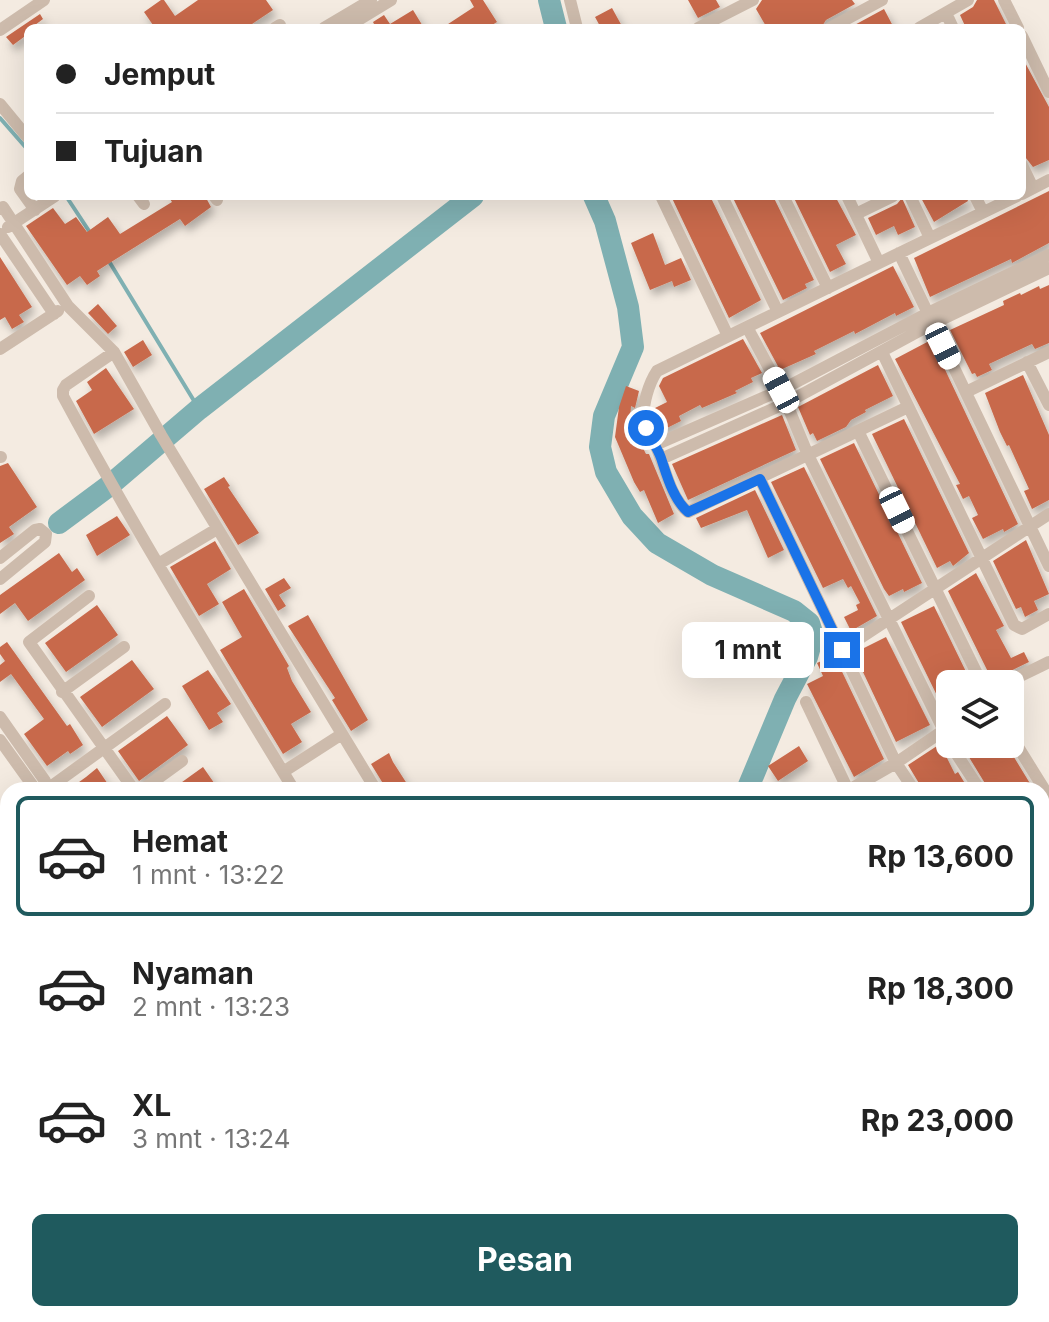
<!DOCTYPE html>
<html lang="id">
<head>
<meta charset="utf-8">
<style>
	body { margin:0; font-family:Inter,sans-serif; background:#f6f6f6; color:#222; height:100vh; display:flex; flex-direction:column; font-size:30px; white-space:nowrap }
	* { box-sizing:border-box; margin:0 }
	p { font-size:26px; color:#767676 }
	.icon { flex:none; width:44px; height:44px; fill:none; stroke:currentColor; stroke-width:2; stroke-linecap:round; stroke-linejoin:round }
	.map { position:relative; flex:1; overflow:hidden }
	.drawer { position:absolute; left:0px; top:782px; width:1050px; height:540px; display:flex; flex-direction:column; background:#fff; border-radius:24px 24px 0 0; box-shadow:0 8px 32px #0002 }
	.drawer>* { flex:none }
	.top-card { position:absolute; left:24px; top:24px; width:1002px; height:176px; border-radius:12px; box-shadow:0 8px 32px #0002; display:grid; align-content:center; height:176px; padding:0 32px; background:#fff }
	.fabs { position:absolute; left:936px; top:670px; display:grid; gap:16px }
	.fabs a { display:grid; place-items:center; width:88px; height:88px; border-radius:12px; background:#fff; box-shadow:0 8px 32px #0002; font-size:40px }
	.end { position:absolute; width:36px; height:36px; margin:-18px; border:10px solid #1a73e8; background:#fff; box-shadow:0 0 0 4px #fff }
	.from { border-radius:50% }
	.bubble { position:absolute; height:56px; border-radius:12px; background:#fff; box-shadow:0 8px 32px #0002; font-size:26px; font-weight:700; line-height:56px; text-align:center }
	.car { position:absolute; width:24px; height:48px; margin:-24px -12px; border-radius:10px; box-shadow:0 0 6px 2px #0007; background:linear-gradient(#fff 24%,#345 0 40%,#fff 0 76%,#345 0 86%,#fff 0) }
	.top-card b { display:flex; align-items:center; gap:28px; height:76px; font-size:30px }
	.top-card b+b { border-top:2px solid #e0e0e0 }
	.top-card i { width:20px; height:20px; background:#222 }
	ul { padding:14px 0 0; list-style:none }
	li { display:flex; align-items:center; gap:24px; height:120px; margin:0 16px 12px; padding:0 16px; border:4px solid transparent; border-radius:12px }
	li div { flex:1 }
	li b { display:block; font-size:30px }
	li em { font-style:normal; font-weight:700 }
	li.current { border-color:#1f5a5e }
	li>.icon { width:72px; height:72px; stroke-width:1.5 }
	.action { display:flex; gap:16px; margin-top:auto; padding:16px 32px }
	.action a { flex:1; height:92px; border-radius:12px; background:#1f5a5e; color:#fff; font-size:32px; font-weight:700; line-height:92px; text-align:center }
	.map>svg:first-child { display:block }
	.lines { fill:none; stroke-linecap:round; stroke-linejoin:round }
	.stream { stroke:#7fb0b2; stroke-width:4 }
	.river { stroke:#7fb0b2; stroke-width:22 }
	.building { fill:#c8694b; filter:url(#shadow) }
	.minor { stroke:#cdbbac; stroke-width:12 }
	.route { stroke:#1a73e8; stroke-width:10 }
</style>
</head>
<body>
<div class="map">
<svg width="1049" height="1322" viewBox="0 0 1049 1322">
	<defs>
		<filter id="shadow"><feDropShadow dx="3.5" dy="6" stdDeviation="4" flood-color="#0004"/></filter>
	</defs>
	<rect width="100%" height="100%" fill="#f4ebe1"/>
	<g class="lines">
		<path class="stream" d="M0 118 28 150
			M66 196 91 234
			M107 258 199 409"/>
		<path class="river" d="M549 0 556 28
			M594 196 605 221 628 307 633 347 604 416 600 447 606 472 632 516 657 543 712 575 794 611 809 623 813 636 807 657 785 699 747 790
			M59 523 110 485 199 409 473 196
			M626 1322 629 1314"/>
	</g>
	<path class="building" d="M161 0H164L175 16 198 0H266L273 10 246 28H155L144 12Z
		M470 0H483L497 22 487 28H442L474 7Z
		M688 0H716L720 7 698 18Z
		M762 0H852L855 4 826 20 821 28H767L756 9Z
		M977 0H994L1008 28H966L960 15 973 7Z
		M612 8 623 28H601L595 17Z
		M884 9 894 28H849Z
		M413 10 424 28H376L373 22 384 15 390 24Z
		M40 14 43 19 31 28 28 27V34L13 45 6 37Z
		M1022 57 1049 107V160L1033 167 1022 153Z
		M1049 191V243L1012 263 1011 259 930 297 914 258Z
		M168 196H205L211 207 185 226 180 219 108 264 97 271 100 276 87 285 80 276 67 285 26 226 53 208 65 224 76 217 87 232 108 217 120 234 172 202Z
		M671 196H710L761 300 729 318Z
		M732 196H773L814 280 805 284 807 288 783 300Z
		M793 196H835L856 235 836 245 846 264 830 272Z
		M920 196H966L968 201 934 222Z
		M902 198 915 227 898 235 894 226 876 235 868 218 897 204Z
		M653 233 665 265 681 258 691 280 674 287 672 281 650 290 631 243Z
		M0 257 32 307 19 315 24 322 12 329 5 317 0 320Z
		M893 266 914 307 896 316 895 313 855 334 854 331 814 351 816 354 780 370 760 333Z
		M1049 285V343L1035 349 1032 344 989 364 992 370 977 377 975 373 972 374 950 330 1004 305 1003 301 1020 293 1021 295 1039 286 1040 289Z
		M98 304 117 326 108 334 88 313Z
		M743 339 762 373 751 378 753 382 735 391 737 393 702 408 700 405 679 416 681 421 659 432 653 419V409L667 402 659 386 663 378Z
		M143 340 152 355 133 367 124 352Z
		M931 340 1018 524 1004 532 1003 529 983 539 972 518 978 515 969 496 963 499 956 485 960 484 895 359Z
		M878 365 893 396 865 410 866 412 851 420 846 427 817 441 813 433 810 435 798 407Z
		M106 368 134 409 94 434 76 401 92 390 87 382Z
		M1023 375 1049 435V500L1032 509 1024 491 1029 489 1009 445 1007 446 1000 432 985 393Z
		M626 386 639 391 635 408 631 406 630 422 638 443 640 442 646 454H649L674 514 658 523 644 490 640 492 634 482 615 437 619 407Z
		M782 415 796 450 688 500 672 464Z
		M904 419 969 553 953 566 950 561 937 568 872 434Z
		M854 443 922 583 904 592 903 589 889 596 884 589 820 459Z
		M8 463 37 507 9 527 14 534 0 543V466Z
		M804 467 877 616 851 631 844 617 858 610 856 605 860 603 851 586 848 588 843 579 823 588 771 482Z
		M224 477 230 486 228 487 259 533 238 545 204 489Z
		M755 490 784 550 768 558 747 510 701 528 696 518Z
		M117 516 130 535 97 556 86 535Z
		M1026 540 1049 594 1034 601 1038 610 1025 617 1021 607 1016 609 993 561Z
		M215 541 231 569 207 584 219 604 199 616 170 567Z
		M59 553 72 572 77 568 85 580 28 621 15 603 0 614V595Z
		M976 573 1004 626 996 630 1011 658 1024 652 1029 662 1000 676 994 684 948 591Z
		M284 578 291 588 279 595 286 606 278 611 265 589Z
		M244 589 289 666 287 668 292 681 311 712 291 724 302 742 283 754 220 650 242 637 222 602Z
		M97 605 118 635 66 672 45 643Z
		M934 606 972 684H950V717L948 718 901 622Z
		M308 615 368 720 351 731 332 700 335 698 288 626Z
		M886 637 930 725 896 742 854 653Z
		M7 642 67 726 70 724 83 745 70 754 68 751 47 766 24 734 44 719 11 674 0 682V665L5 661 0 654V647Z
		M834 655 884 759 854 777 807 684 823 676 817 663Z
		M132 660 154 689 102 727 80 697Z
		M208 670 231 704 217 713 223 722 209 730 182 686Z
		M167 716 188 745 139 781 118 751Z
		M940 744 955 774 958 772 969 790H923L908 765Z
		M961 744H1006L1034 790H989Z
		M799 746 808 761 778 781 768 766Z
		M389 753 393 762 411 790H387L371 764Z
		M203 767 219 790H171L196 772Z
		M97 768 112 790H68L86 777Z"/>
	<g class="lines">
		<path class="minor" d="M570 0 577 28
			M1004 0 1018 28
			M946 13 953 28
			M275 28 280 25
			M324 28 371 0
			M345 28 391 0
			M698 28 753 0
			M830 28 882 0
			M919 28 968 0
			M0 30 44 0
			M1022 36 1049 92
			M0 104 28 138
			M1022 165 1033 188
			M28 176 22 181 20 189 35 210
			M1022 194 1049 180
			M138 196 144 204
			M214 196 217 200
			M661 196 728 336
			M722 196 778 312
			M783 196 828 288
			M847 196 879 263
			M910 196 930 238
			M975 196 983 212
			M0 209 3 207 68 306 114 352 161 435 376 790
			M856 214 893 196
			M8 227 55 196
			M0 234 54 314
			M899 253 1049 566
			M747 327 1017 196
			M0 349 58 311
			M114 352 66 385 63 390V396C135 530 215 660 294 790
			M882 352 1014 625 1022 629 1049 614
			M1027 362 1049 405
			M966 392 1049 352
			M908 407 688 512C670 497 666 470 657 449 653 440 646 431 644 420 642 405 649 383 657 371L747 327 781 390 808 455 950 743
			M858 431 982 684
			M655 445 781 390 928 313 1049 255
			M0 457H1
			M661 459 786 403 932 324 1049 268
			M760 479 842 650
			M0 558 35 530 40 529 46 534 45 542 0 579
			M160 563 217 529
			M89 596 29 642 134 790
			M1004 684 1049 662
			M62 692 124 647
			M806 702 848 790
			M0 717 45 781
			M1010 734 1049 797
			M0 740 33 786
			M950 744 980 790
			M283 772 342 734
			M53 785 165 704
			M142 790 182 761
			M849 790 896 763 950 726
			M914 790 896 763 842 650 1049 514
			M0 824 8 818
			M0 862 8 873
			M1042 873 1049 869
			M1042 888 1049 898
			M0 974 8 985
			M1042 986 1049 996
			M0 1022 8 1033
			M0 1047 8 1041
			M1042 1100 1049 1095
			M0 1114 8 1124
			M1042 1212 1049 1207
			M0 1216 8 1226
			M0 1307 12 1322
			M110 1314 117 1322
			M190 1314 196 1322
			M245 1314 251 1322
			M298 1314 301 1322
			M381 1314 385 1322
			M633 1314 641 1322
			M761 1318 765 1322
			M86 1322 97 1314
			M327 1322 338 1314
			M617 1322 620 1314
			M895 1322 904 1314"/>
	</g>
	<g class="lines">
		<path class="route" d="M646 428C650 438 657 447 661 458 667 476 673 499 688 512L760 479 842 650"/>
	</g>
</svg>
<div class="fabs">
<a><svg class="icon" aria-label="layers" viewBox="0 0 24 24"><path d="M12 4l9 5-9 5-9-5zM3 14l9 5 9-5"/></svg></a>
</div>
<i class="end from" style="left:646px;top:428px"></i>
<i class="end" style="left:842px;top:650px"></i>
<div class="bubble" style="left:682px;top:622px;width:132px">1 mnt</div>
<i class="car" style="left:943px;top:346px;rotate:154deg"></i>
<i class="car" style="left:781px;top:390px;rotate:332deg"></i>
<i class="car" style="left:897px;top:510px;rotate:154deg"></i>
<div class="top-card">
<b><i class="from"></i>Jemput</b>
<b><i></i>Tujuan</b>
</div>
<section class="drawer">
<ul>
<li class="current"><svg class="icon" aria-label="car" viewBox="0 0 24 24"><path d="M5 17H2v-5l4-1 3-4h7l3 4 3 1v5h-3M9 17h6M6 11h13"/><circle cx="7" cy="17" r="2"/><circle cx="17" cy="17" r="2"/></svg><div><b>Hemat</b><p>1 mnt · 13:22</p></div><em>Rp 13,600</em></li>
<li><svg class="icon" aria-label="car" viewBox="0 0 24 24"><path d="M5 17H2v-5l4-1 3-4h7l3 4 3 1v5h-3M9 17h6M6 11h13"/><circle cx="7" cy="17" r="2"/><circle cx="17" cy="17" r="2"/></svg><div><b>Nyaman</b><p>2 mnt · 13:23</p></div><em>Rp 18,300</em></li>
<li><svg class="icon" aria-label="car" viewBox="0 0 24 24"><path d="M5 17H2v-5l4-1 3-4h7l3 4 3 1v5h-3M9 17h6M6 11h13"/><circle cx="7" cy="17" r="2"/><circle cx="17" cy="17" r="2"/></svg><div><b>XL</b><p>3 mnt · 13:24</p></div><em>Rp 23,000</em></li>
</ul>
<div class="action"><a>Pesan</a></div>
</section>
</div>
</body>
</html>
